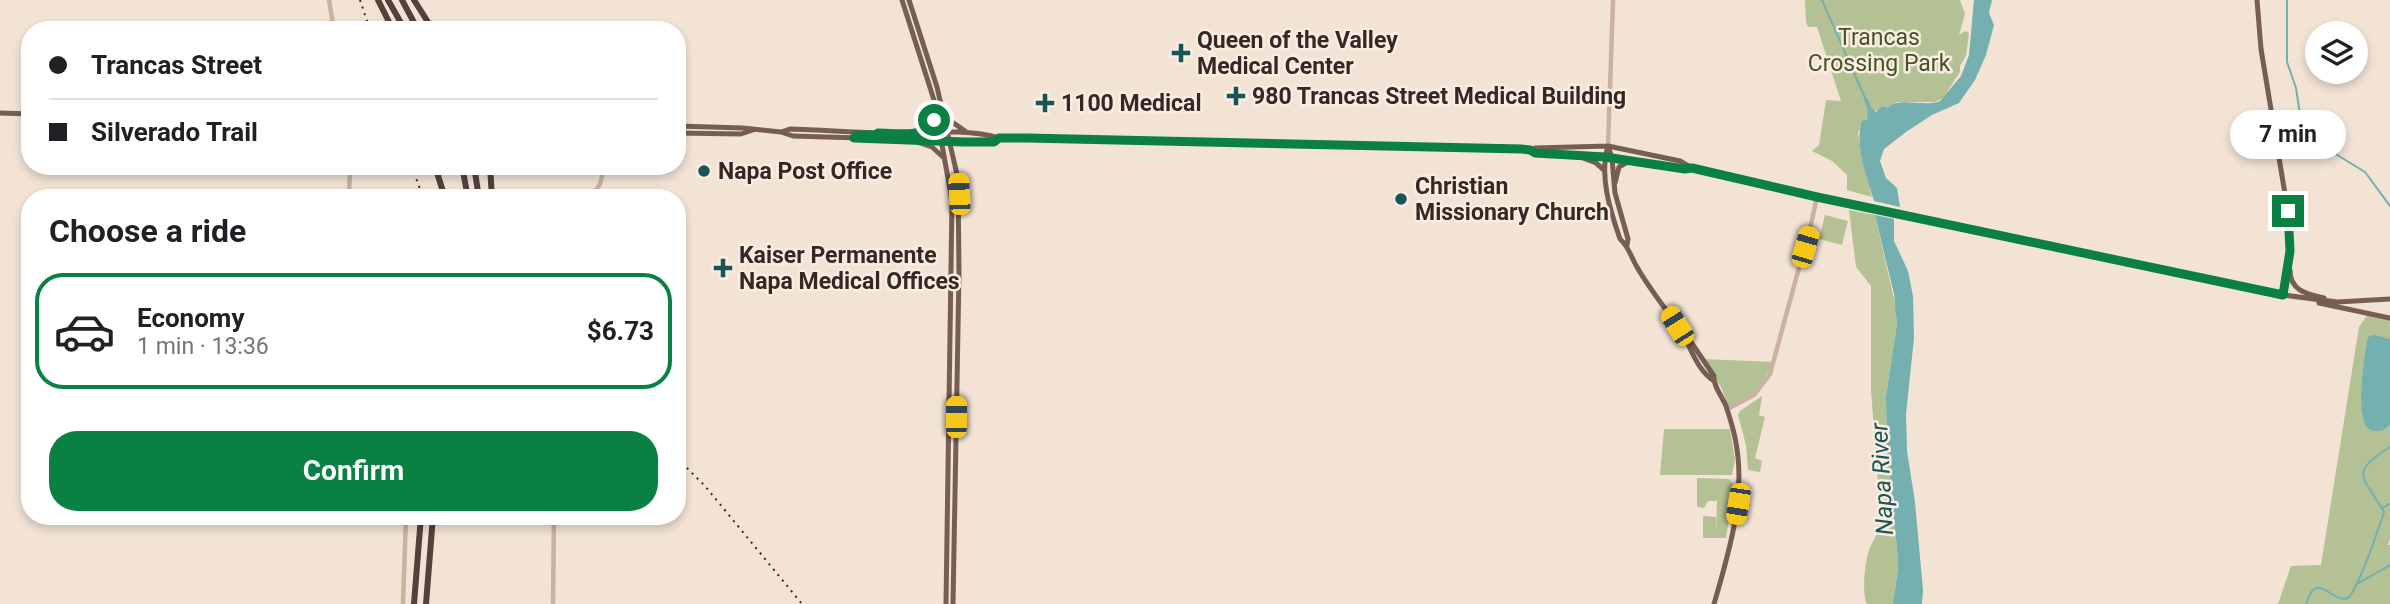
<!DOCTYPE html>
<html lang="en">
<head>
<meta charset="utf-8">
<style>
	body { margin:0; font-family:Roboto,sans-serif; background:#f6f6f6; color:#202124; height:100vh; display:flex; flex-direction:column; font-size:26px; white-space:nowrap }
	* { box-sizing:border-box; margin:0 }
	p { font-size:23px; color:#757577 }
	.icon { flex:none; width:38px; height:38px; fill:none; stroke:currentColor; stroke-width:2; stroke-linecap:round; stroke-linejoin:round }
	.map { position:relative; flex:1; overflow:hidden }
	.sheet { position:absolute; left:21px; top:189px; width:665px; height:336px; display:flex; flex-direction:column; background:#fff; border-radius:28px; box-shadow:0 4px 10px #0003 }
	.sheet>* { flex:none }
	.banner { position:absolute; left:21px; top:21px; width:665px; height:154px; border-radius:28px; box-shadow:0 4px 10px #0003; display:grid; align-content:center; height:154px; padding:0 28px; background:#fff }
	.buttons { position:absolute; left:2305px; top:21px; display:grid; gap:14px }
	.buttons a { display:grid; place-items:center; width:63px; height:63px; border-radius:50%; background:#fff; box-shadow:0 4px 10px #0003; font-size:35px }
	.end { position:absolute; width:32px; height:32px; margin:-16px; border:9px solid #0b8043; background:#fff; box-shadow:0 0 0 4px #fff }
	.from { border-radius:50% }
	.bubble { position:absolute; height:49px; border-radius:24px; background:#fff; box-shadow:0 4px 10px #0003; font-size:23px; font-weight:700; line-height:49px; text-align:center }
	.car { position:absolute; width:21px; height:42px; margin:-21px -10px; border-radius:9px; box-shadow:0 0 5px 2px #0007; background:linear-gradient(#f5c518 24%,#345 0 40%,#f5c518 0 76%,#345 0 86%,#f5c518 0) }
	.banner b { display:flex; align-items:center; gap:24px; height:66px; font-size:26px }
	.banner b+b { border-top:2px solid #e0e0e0 }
	.banner i { width:18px; height:18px; background:#202124 }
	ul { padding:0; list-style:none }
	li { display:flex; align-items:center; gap:21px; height:116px; margin:0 14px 10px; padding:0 14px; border:4px solid transparent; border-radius:28px }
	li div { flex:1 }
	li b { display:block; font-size:26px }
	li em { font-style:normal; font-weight:700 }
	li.on { border-color:#0b8043 }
	li>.icon { width:63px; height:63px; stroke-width:1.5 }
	h2 { padding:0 28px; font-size:32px; line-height:84px }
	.cta { display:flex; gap:14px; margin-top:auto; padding:14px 28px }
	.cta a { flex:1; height:80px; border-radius:28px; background:#0b8043; color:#fff; font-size:28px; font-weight:700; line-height:80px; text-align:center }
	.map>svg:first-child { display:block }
	.green { fill:#b4c195 }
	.water { fill:#73b0af }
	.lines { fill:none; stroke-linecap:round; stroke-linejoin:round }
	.stream { stroke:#73b0af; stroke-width:2 }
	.minor { stroke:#cab1a1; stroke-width:4.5 }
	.major { stroke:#765e54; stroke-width:5 }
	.highway { stroke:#55413b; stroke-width:6 }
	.rail { stroke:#332824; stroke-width:2; stroke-dasharray:2 5; stroke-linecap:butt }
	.route { stroke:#0b8043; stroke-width:9 }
	.poi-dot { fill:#185556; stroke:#f9ede1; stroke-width:2.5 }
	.labels { text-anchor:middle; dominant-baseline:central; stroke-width:5; stroke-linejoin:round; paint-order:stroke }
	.park-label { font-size:23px; fill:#455327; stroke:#f9ede1 }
	.poi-label { font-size:23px; font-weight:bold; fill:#332824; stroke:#f9ede1; text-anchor:start }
	.water-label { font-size:24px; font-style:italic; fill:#185556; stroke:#f9ede1 }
</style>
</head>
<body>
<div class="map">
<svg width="2390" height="604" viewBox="0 0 2390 604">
	<rect width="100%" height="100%" fill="#f2e3d5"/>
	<path class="green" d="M1805 0H1960L1965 14 1959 35 1965 31 1969 33 1966 56 1960 66V72L1943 98 1935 102H1897L1888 108 1874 111 1861 126 1858 133 1862 156 1872 197 1847 190V175L1832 161 1812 151 1819 145 1826 100 1841 101 1817 27H1808L1806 22Z
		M1849 210 1875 215 1896 308 1897 324 1886 396 1887 446 1897 548 1898 569 1893 604H1867C1861 593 1865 555 1872 543 1876 536 1879 531 1881 523L1871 390V286L1856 267Z
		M1825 215 1848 221 1842 245 1819 239Z
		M2368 314 2390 318V339L2369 336C2364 359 2360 386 2362 410L2386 429 2390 425V539L2388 545H2390V604H2278L2291 566 2321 565 2359 327Z
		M1703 359 1774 362 1754 395 1729 408 1721 387Z
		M1762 396 1759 415 1765 417 1755 458 1762 461 1760 472 1748 470 1746 445 1738 415 1740 411Z
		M1664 429H1730L1735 460 1732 475H1660Z
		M1697 478 1729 479 1734 486 1726 538H1703V516L1716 517V535L1717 501H1708L1704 508 1697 507Z"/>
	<path class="water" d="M1974 0H1992L1989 13 1994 25 1986 55 1975 80 1959 103 1932 115 1906 132 1884 149 1880 161 1886 178 1897 188 1900 207 1874 201C1867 176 1854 146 1862 121L1867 120 1868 111 1864 99 1867 98 1872 109 1876 112 1882 106 1888 108C1900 96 1923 108 1940 101L1961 76 1969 55Z
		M1875 215 1894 219V241L1908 271 1913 296 1914 338 1906 414 1907 451 1915 502 1923 590 1922 604H1893L1898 569 1897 548 1887 446 1886 396 1897 324 1894 294Z
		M2374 335 2390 339V425C2385 430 2382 431 2375 431 2351 431 2365 357 2367 340L2369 336Z"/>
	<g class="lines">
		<path class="stream" d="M1822 0 1865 98
			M2287 0V62L2296 88 2303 134 2365 172 2390 206
			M2382 508 2390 504
			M2357 584 2390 565
			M2306 604C2317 568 2331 604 2348 598 2358 589 2379 528 2384 512 2364 476 2347 474 2390 447"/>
		<path class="minor" d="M329 0 334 30
			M1608 146 1613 0
			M349 198 350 166
			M591 198 600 184 605 166
			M1727 409 1754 395 1770 374 1811 224 1817 197
			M403 604 406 516
			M553 604 554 516"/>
		<path class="major" d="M902 0 934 100 952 201 946 604
			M909 0 937 87 958 179 959 273 953 604
			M2257 0 2261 49 2290 224V251L2283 295
			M0 113 30 114
			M945 117 965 131
			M677 126 743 128 781 132 790 129C820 130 849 132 879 133 915 134 965 127 999 138L1530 150 1535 148 1608 146 1680 161 1692 168 1817 197 2283 295 2337 302 2390 299
			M922 131 930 127 935 116
			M781 132 793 136 994 142 999 138
			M677 133 741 134 753 130
			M917 142 932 147 944 158
			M1608 146C1599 176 1610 210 1620 239 1629 247 1631 257 1637 267 1650 290 1667 310 1681 331 1691 348 1697 370 1714 381
			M1608 146 1612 158 1615 193 1628 239 1627 245
			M1530 150 1535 153 1605 157 1685 169 1692 168
			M1583 158 1596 163 1604 170
			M1615 183 1619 167 1629 161
			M2290 270C2290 291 2307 294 2324 298
			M2319 303 2390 318
			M1686 340 1691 342 1714 376C1713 386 1722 396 1726 406 1730 418 1734 430 1736 443 1746 497 1729 552 1714 604"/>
		<path class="highway" d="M378 0 393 30
			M388 0 405 30
			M402 0 418 30
			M414 0 433 30
			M435 166 445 198
			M462 166 468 198
			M474 166 479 198
			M490 166 492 198
			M414 604 421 516
			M426 604 433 516"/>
		<path class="rail" d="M360 0 370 30
			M412 166 423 198
			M677 458 705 486 802 604"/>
	</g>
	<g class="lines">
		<path class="route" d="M934 120C925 139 896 133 878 133L876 135H856L854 138 964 142H994L999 138H1027L1522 149 1530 150 1535 153 1605 157 1685 169 1692 168 1817 197 2283 295 2290 251 2288 211"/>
	</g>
	<g class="poi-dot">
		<path d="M1177.5 42.5h7v7h7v7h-7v7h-7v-7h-7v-7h7z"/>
		<path d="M1232.5 85.5h7v7h7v7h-7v7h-7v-7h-7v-7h7z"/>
		<path d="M1041.5 92.5h7v7h7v7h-7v7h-7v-7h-7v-7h7z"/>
		<circle cx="704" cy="171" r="7"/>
		<circle cx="1401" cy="199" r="7"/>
		<path d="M719.5 257.5h7v7h7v7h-7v7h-7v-7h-7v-7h7z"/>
	</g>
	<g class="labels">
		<g class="park-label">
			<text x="1879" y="37">Trancas<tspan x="1879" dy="26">Crossing Park</tspan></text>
		</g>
		<g class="poi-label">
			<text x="1197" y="40">Queen of the Valley<tspan x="1197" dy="26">Medical Center</tspan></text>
			<text x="1252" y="96">980 Trancas Street Medical Building</text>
			<text x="1061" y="103">1100 Medical</text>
			<text x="718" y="171">Napa Post Office</text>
			<text x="1415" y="186">Christian<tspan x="1415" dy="26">Missionary Church</tspan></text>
			<text x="739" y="255">Kaiser Permanente<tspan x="739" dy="26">Napa Medical Offices</tspan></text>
		</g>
		<g class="water-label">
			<text transform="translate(1882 479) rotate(-93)">Napa River</text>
		</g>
	</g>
</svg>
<div class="buttons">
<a><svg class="icon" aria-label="layers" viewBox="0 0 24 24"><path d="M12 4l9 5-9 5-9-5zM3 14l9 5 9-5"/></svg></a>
</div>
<i class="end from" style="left:934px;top:120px"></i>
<i class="end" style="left:2288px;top:211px"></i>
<div class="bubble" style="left:2230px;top:110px;width:116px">7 min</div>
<i class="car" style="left:959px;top:194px;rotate:357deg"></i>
<i class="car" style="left:1805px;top:247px;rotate:16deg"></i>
<i class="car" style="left:1677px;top:326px;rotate:328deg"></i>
<i class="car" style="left:956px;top:417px;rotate:0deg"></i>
<i class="car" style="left:1738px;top:504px;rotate:189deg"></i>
<div class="banner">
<b><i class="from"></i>Trancas Street</b>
<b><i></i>Silverado Trail</b>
</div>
<section class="sheet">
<h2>Choose a ride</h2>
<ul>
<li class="on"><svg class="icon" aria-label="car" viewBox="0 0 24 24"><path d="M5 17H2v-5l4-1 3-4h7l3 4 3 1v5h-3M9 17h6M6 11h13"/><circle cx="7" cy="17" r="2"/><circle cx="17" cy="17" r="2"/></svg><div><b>Economy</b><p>1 min · 13:36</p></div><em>$6.73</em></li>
</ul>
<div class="cta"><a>Confirm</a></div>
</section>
</div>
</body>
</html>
